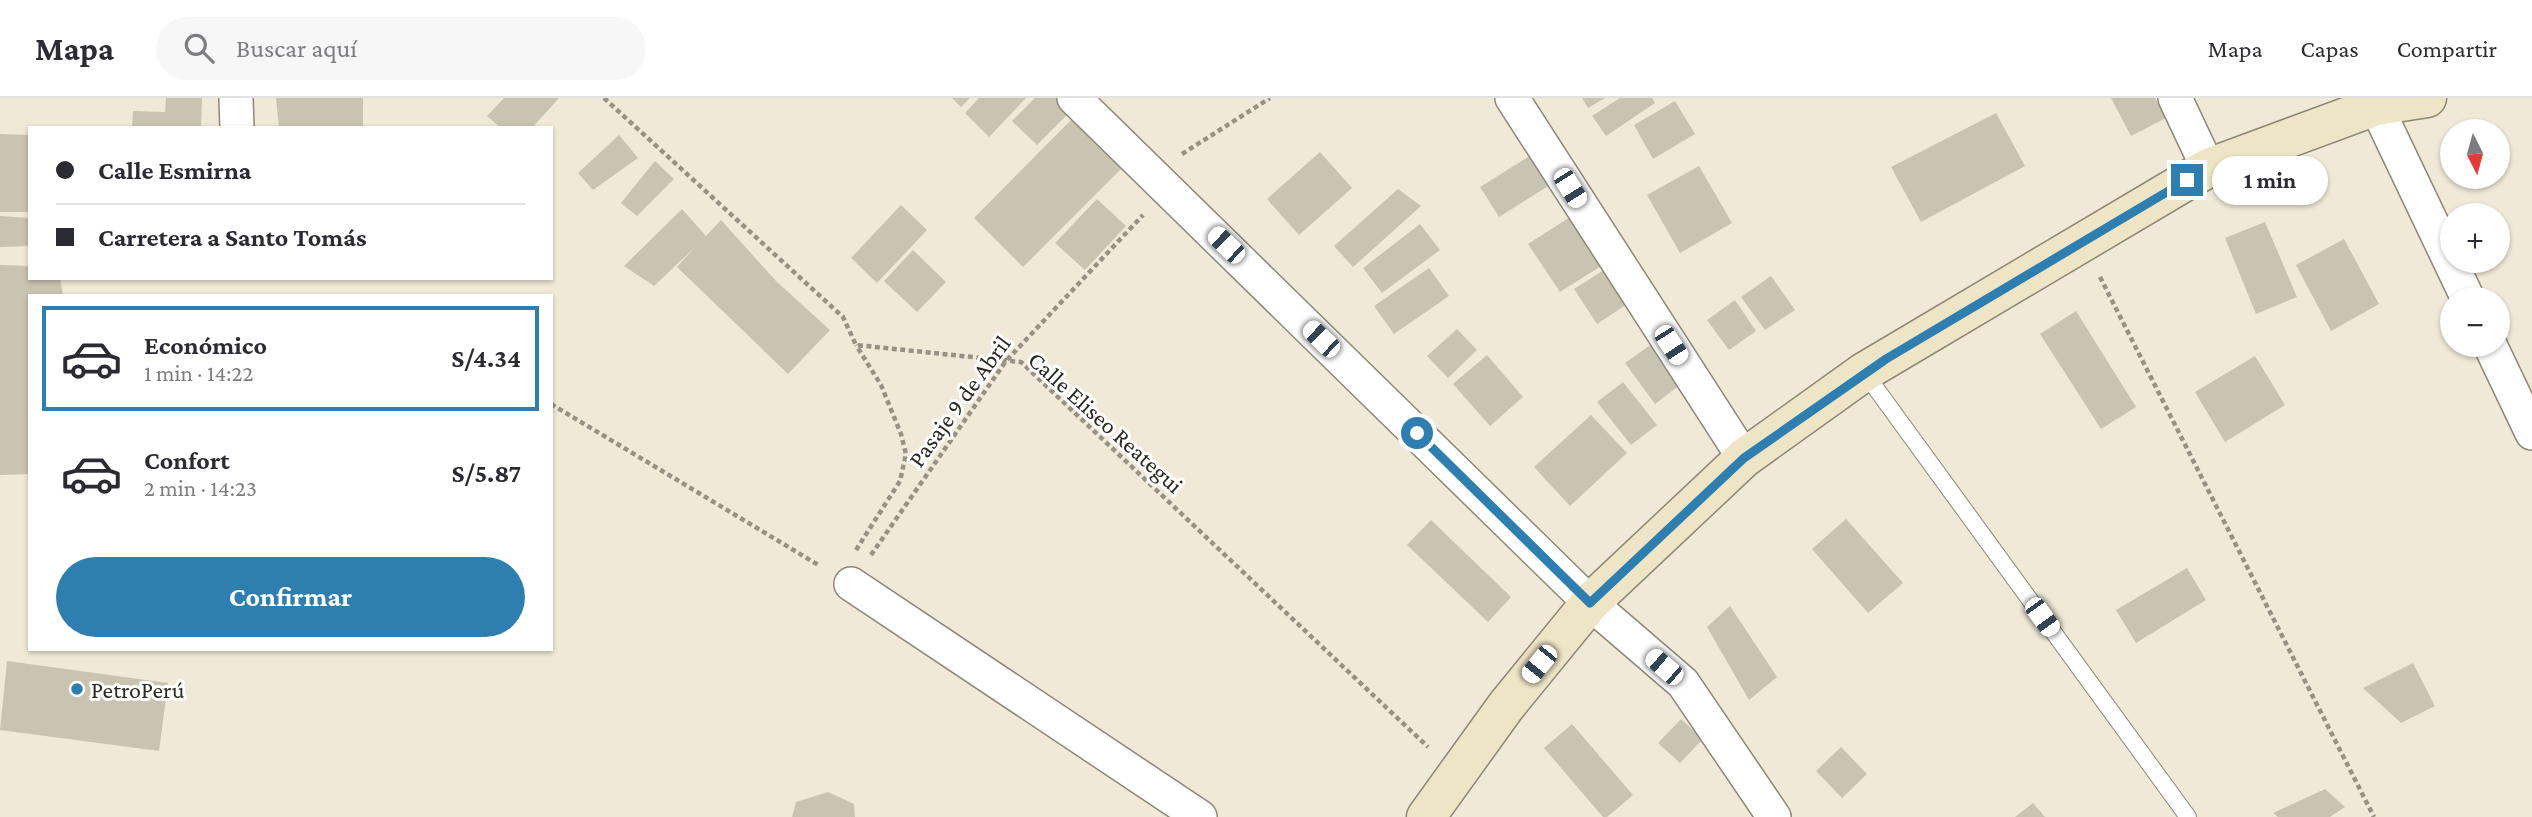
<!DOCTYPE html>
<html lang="es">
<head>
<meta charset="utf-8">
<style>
	body { margin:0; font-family:"Crimson Pro",serif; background:#f7f7f7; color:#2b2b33; height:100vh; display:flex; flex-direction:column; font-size:26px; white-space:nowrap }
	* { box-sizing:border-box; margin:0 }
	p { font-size:23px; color:#7c7c81 }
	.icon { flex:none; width:38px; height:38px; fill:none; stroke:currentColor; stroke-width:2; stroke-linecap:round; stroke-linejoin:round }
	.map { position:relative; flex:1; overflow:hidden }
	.side { position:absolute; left:28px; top:196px; width:525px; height:357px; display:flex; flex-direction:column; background:#fff; border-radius:0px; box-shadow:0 2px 5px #0004 }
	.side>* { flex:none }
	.top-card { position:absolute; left:28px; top:28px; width:525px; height:154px; border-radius:0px; box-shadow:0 2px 5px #0004; display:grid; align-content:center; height:154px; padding:0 28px; background:#fff }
	.needle { width:46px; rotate:174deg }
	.buttons { position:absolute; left:2440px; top:21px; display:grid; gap:14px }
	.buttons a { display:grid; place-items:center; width:70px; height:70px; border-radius:50%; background:#fff; box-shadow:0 2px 5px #0004; font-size:35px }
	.end { position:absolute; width:32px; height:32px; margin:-16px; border:9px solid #2e7eb0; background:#fff; box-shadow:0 0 0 4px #fff }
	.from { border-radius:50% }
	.bubble { position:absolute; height:49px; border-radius:24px; background:#fff; box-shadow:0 2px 5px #0004; font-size:23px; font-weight:700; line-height:49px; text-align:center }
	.car { position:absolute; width:21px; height:42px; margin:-21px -10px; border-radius:9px; box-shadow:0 0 5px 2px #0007; background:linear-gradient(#fff 24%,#345 0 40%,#fff 0 76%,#345 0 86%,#fff 0) }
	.top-card b { display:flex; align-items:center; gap:24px; height:66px; font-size:26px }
	.top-card b+b { border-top:2px solid #e1e1e2 }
	.top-card i { width:18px; height:18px; background:#2b2b33 }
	ul { padding:12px 0 0; list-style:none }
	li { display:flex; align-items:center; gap:21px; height:105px; margin:0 14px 10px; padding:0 14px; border:4px solid transparent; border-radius:0px }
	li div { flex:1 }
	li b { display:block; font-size:26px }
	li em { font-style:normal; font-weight:700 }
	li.active { border-color:#2e7eb0 }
	li>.icon { width:63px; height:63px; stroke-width:1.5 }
	.primary-button { display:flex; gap:14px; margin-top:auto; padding:14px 28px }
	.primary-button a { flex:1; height:80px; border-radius:42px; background:#2e7eb0; color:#fff; font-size:28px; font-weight:700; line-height:80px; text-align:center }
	header { display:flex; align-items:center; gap:42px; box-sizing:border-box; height:98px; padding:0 35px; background:#fff; border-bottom:2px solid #e1e1e2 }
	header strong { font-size:33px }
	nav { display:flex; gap:38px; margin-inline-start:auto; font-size:24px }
	.search { width:490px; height:63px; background:#f7f7f7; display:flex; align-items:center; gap:18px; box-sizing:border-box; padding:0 24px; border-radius:38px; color:#7c7c81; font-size:26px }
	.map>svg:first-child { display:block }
	.building { fill:#c9c3b2 }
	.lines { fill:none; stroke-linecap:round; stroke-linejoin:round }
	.lane-casing { stroke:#8d8777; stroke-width:18 }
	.street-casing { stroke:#8d8777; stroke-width:36 }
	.secondary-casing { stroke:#8d8777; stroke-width:41 }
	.path { stroke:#979285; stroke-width:4.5; stroke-dasharray:5 3.5; stroke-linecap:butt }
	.lane { stroke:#fff; stroke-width:16 }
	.street { stroke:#fff; stroke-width:33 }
	.secondary { stroke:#eee4c6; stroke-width:38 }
	.route { stroke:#2e7eb0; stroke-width:9 }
	.poi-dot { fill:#2e7eb0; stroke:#fff; stroke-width:2.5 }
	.labels { text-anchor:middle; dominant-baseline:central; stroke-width:6; stroke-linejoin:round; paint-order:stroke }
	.street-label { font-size:24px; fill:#2c2a23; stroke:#fff }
	.poi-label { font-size:24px; fill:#2c2a23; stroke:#fff; text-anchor:start }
</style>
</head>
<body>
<header>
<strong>Mapa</strong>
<div class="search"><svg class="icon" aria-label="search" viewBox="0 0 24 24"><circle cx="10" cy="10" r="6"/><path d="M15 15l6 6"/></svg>Buscar aquí</div>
<nav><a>Mapa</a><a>Capas</a><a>Compartir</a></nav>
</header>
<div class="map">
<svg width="2532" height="719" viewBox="0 0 2532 719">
	<rect width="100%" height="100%" fill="#f0e9d8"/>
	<path class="building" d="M166 0H202L201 30H132L133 13 165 14Z
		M276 0H363V30H279Z
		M504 0H559L532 30H501L487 18Z
		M952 0H970L961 9Z
		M979 0H1026L989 39 965 15Z
		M1035 0H1060L1072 12 1037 47 1012 23Z
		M1582 0H1605L1588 10Z
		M1620 0H1652L1655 5 1606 38 1592 18Z
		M2111 0H2155L2166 20 2131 38Z
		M1675 3 1695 36 1653 61 1634 27Z
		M1996 15 2025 68 1921 124 1891 69Z
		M1074 19 1124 68 1023 169 974 120Z
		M0 36 30 37V114H0Z
		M619 37 638 60 593 92 578 75Z
		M1547 47 1566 77 1499 119 1480 89Z
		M1320 54 1352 90 1299 137 1267 101Z
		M655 63 674 81 637 118 621 105Z
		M1699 68 1732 125 1680 155 1647 97Z
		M1398 91 1421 108 1353 169 1334 148Z
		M1097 101 1126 128 1085 172 1055 145Z
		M901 107 927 132 877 185 851 160Z
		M1586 109 1617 158 1560 194 1528 146Z
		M682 111 706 138 721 122 776 183 830 232 788 276 677 169 694 150 654 188 624 168Z
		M0 118 30 120V148L0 149Z
		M2265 124 2297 199 2256 216 2225 140Z
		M1420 126 1440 152 1382 195 1363 170Z
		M2344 141 2379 206 2331 233 2296 167Z
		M913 152 946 184 917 214 884 183Z
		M1618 163 1641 197 1597 226 1574 191Z
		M0 167 30 168V180H60L63 198H30V376L0 377Z
		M1429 170 1449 198 1394 236 1374 208Z
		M1771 178 1795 212 1765 232 1741 199Z
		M1735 202 1756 233 1729 252 1707 222Z
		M2076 213 2136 309 2101 331 2040 236Z
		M1457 231 1477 252 1448 280 1427 258Z
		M1656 243 1685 283 1655 306 1625 265Z
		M1487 257 1523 299 1490 328 1453 286Z
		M2255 258 2285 307 2225 344 2195 294Z
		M1623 284 1657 327 1631 347 1597 304Z
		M1591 317 1627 355 1570 408 1534 369Z
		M1846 421 1903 485 1868 515 1812 451Z
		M1431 422 1511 499 1488 524 1407 447Z
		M2187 470 2206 502 2136 545 2116 512Z
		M1730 508 1777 579 1749 602 1707 529Z
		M7 563 168 585 159 653 0 632Z
		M2413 565 2435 608 2401 625 2363 590Z
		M1681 621 1703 641 1680 665 1658 645Z
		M1572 626 1633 697 1607 719H1603L1544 650Z
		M1841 649 1867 676 1842 700 1816 673Z
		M2325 691 2345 709 2330 719H2278L2273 715Z
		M828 694 854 706 855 719H792L796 704Z
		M2033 705 2045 719H2015Z"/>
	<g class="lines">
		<defs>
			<path id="lane" d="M1864 274 2188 719"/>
			<path id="street" d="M236 0 237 30
				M1074 0 1590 505 1683 585 1774 719
				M1512 0 1744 360
				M2175 0 2208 70
				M2376 8 2468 201
				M2490 247 2532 335
				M851 486 1200 719"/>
			<path id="secondary" d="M1426 719 1506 608 1590 505 1744 360 1864 274 2208 70 2376 8 2427 0"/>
		</defs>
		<use href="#lane" class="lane-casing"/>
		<use href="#street" class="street-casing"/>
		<use href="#secondary" class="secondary-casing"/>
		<path class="path" d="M604 0 843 219 856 247 1021 264 1428 649
			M1182 56 1270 0
			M2100 179 2374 719
			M551 306 820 468
			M856 452 900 383 906 356 901 336 881 287 856 247
			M871 457 1006 263 1143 117"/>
		<use href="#lane" class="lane"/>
		<use href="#street" class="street"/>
		<use href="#secondary" class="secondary"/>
	</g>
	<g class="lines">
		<path class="route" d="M1417 335 1590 505 1744 360 1886 261 2187 82"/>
	</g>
	<circle class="poi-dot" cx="77" cy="591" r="7"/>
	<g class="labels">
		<g class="street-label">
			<text transform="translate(959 303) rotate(-54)">Pasaje 9 de Abril</text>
			<text transform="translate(1106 324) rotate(42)">Calle Eliseo Reategui</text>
		</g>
		<g class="poi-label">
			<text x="91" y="591">PetroPerú</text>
		</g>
	</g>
</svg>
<div class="buttons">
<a><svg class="needle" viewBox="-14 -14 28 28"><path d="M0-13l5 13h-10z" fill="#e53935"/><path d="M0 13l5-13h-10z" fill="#7c7c81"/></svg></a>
<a>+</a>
<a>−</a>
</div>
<i class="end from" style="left:1417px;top:335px"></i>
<i class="end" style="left:2187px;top:82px"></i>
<div class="bubble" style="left:2212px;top:58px;width:116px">1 min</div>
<i class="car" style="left:1570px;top:90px;rotate:148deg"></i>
<i class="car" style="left:1226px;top:147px;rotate:314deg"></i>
<i class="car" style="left:1321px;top:241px;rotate:314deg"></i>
<i class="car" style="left:1671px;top:247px;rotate:147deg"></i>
<i class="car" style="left:2042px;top:519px;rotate:144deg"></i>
<i class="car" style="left:1539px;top:566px;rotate:219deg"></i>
<i class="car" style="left:1664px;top:569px;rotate:311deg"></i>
<div class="top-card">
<b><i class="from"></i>Calle Esmirna</b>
<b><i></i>Carretera a Santo Tomás</b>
</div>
<section class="side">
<ul>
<li class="active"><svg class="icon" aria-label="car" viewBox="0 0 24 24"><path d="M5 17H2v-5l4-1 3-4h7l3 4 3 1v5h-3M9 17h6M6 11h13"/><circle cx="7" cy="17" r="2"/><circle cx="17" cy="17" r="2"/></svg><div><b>Económico</b><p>1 min · 14:22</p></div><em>S/4.34</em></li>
<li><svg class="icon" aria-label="car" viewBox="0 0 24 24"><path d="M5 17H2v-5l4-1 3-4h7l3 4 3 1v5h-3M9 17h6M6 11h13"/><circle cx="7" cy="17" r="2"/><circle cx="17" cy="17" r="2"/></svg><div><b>Confort</b><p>2 min · 14:23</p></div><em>S/5.87</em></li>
</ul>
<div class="primary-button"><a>Confirmar</a></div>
</section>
</div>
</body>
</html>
